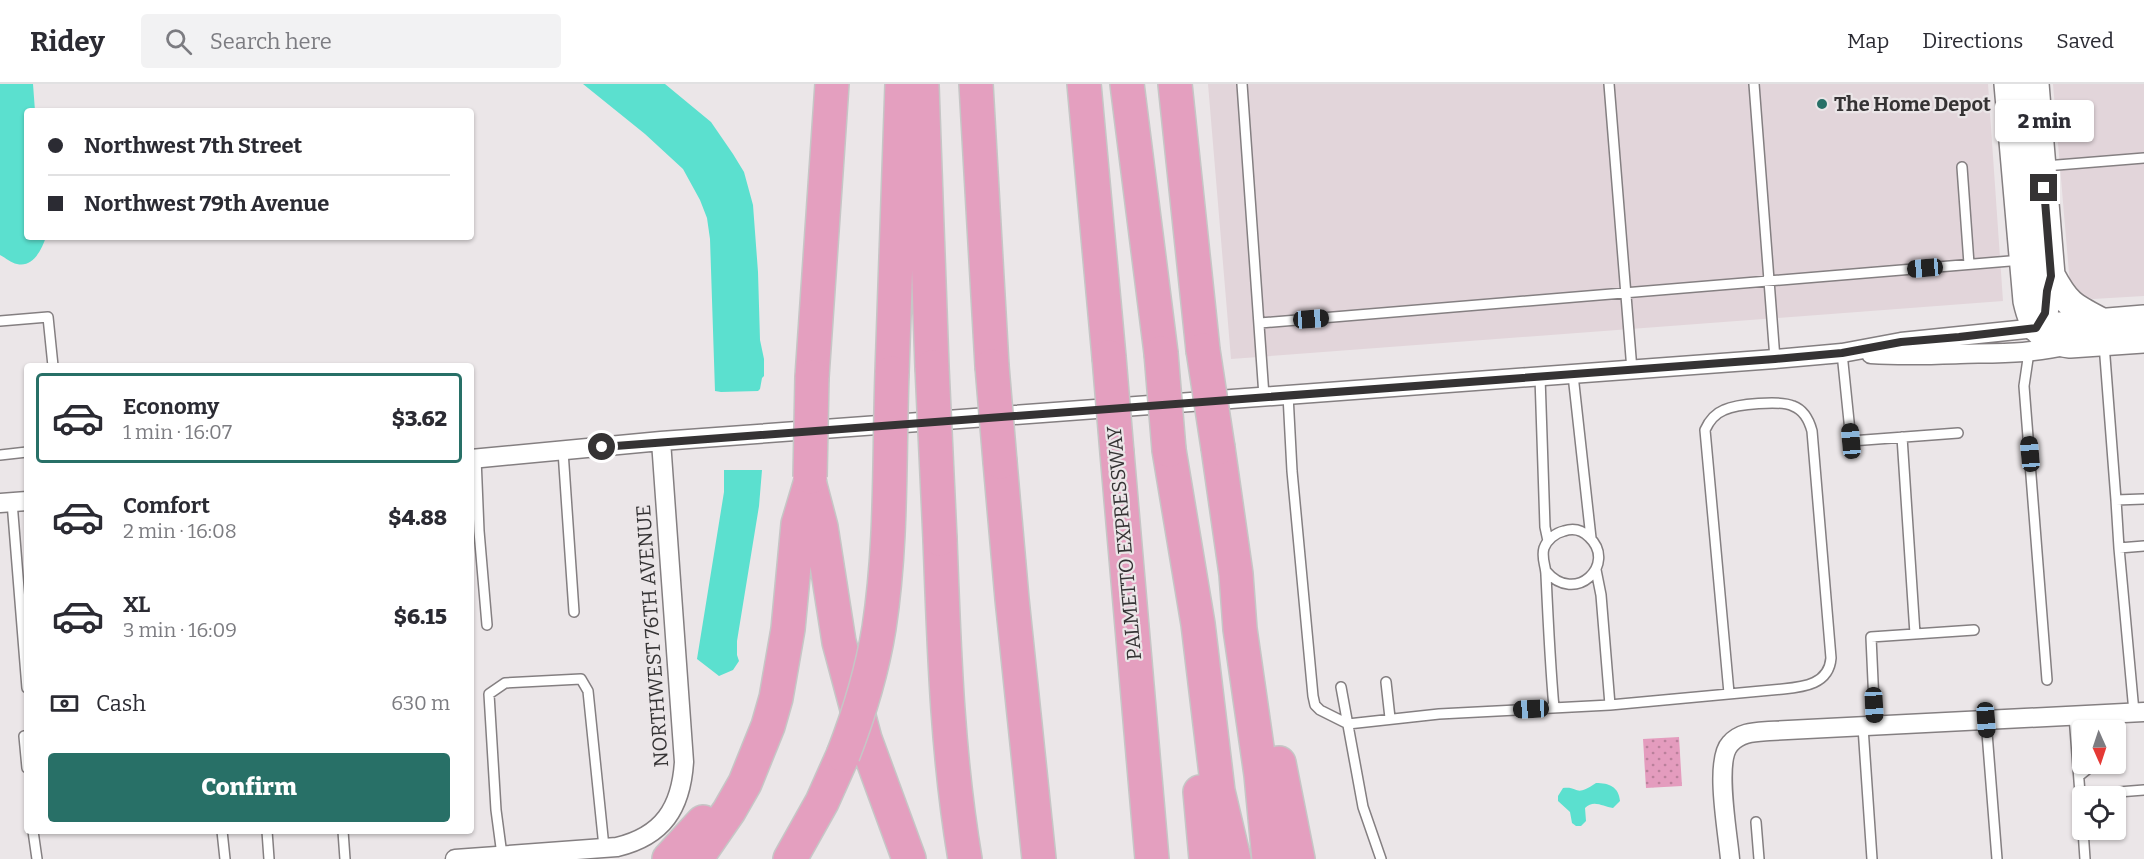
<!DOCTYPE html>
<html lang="en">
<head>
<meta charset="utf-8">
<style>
	body { margin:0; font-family:Bitter,serif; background:#f2f2f3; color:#2b2b33; height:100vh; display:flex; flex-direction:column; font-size:22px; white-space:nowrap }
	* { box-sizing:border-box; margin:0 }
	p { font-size:20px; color:#7c7c81 }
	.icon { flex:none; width:33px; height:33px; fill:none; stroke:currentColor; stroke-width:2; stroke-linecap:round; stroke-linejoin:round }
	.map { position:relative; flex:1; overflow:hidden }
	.sheet { position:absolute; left:24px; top:279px; width:450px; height:471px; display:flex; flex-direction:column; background:#fff; border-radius:6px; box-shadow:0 2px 4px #0004 }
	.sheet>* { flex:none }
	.top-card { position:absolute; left:24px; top:24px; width:450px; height:132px; border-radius:6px; box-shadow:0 2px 4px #0004; display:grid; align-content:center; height:132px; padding:0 24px; background:#fff }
	.needle { width:39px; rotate:177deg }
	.tools { position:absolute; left:2072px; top:636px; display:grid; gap:12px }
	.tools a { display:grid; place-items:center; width:54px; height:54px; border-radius:6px; background:#fff; box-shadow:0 2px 4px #0004; font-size:30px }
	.end { position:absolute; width:27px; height:27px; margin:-14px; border:8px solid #353334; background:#fff; box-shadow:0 0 0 3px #fff }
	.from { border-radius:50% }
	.bubble { position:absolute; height:42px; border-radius:6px; background:#fff; box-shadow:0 2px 4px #0004; font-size:20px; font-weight:800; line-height:42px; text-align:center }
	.car { position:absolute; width:18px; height:36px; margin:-18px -9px; border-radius:8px; box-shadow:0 0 4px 2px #0007; background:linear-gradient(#222 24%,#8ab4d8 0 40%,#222 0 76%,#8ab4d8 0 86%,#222 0) }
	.top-card b { display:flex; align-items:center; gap:21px; height:57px; font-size:22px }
	.top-card b+b { border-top:2px solid #e1e1e2 }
	.top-card i { width:15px; height:15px; background:#2b2b33 }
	ul { padding:10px 0 0; list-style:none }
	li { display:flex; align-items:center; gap:18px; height:90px; margin:0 12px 9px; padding:0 12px; border:3px solid transparent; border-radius:6px }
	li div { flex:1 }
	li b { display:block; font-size:22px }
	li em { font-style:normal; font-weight:800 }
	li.selected { border-color:#287067 }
	li>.icon { width:54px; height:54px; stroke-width:1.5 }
	.pay { display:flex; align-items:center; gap:15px; height:66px; padding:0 24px; font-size:22px }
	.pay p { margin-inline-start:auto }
	.button { display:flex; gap:12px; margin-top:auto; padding:12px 24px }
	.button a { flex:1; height:69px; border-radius:6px; background:#287067; color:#fff; font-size:24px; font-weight:800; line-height:69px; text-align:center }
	header { display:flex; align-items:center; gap:36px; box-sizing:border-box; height:84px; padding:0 30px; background:#fff; border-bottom:2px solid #e1e1e2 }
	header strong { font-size:28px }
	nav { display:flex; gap:33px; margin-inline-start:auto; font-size:21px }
	.search { width:420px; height:54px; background:#f2f2f3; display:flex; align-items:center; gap:15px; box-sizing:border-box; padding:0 21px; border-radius:6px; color:#7c7c81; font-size:22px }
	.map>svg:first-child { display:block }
	.built { fill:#e2d5da }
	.park { fill:url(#park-dots) }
	.water { fill:#5be0cf }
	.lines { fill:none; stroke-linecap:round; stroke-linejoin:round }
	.lane-casing { stroke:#847f81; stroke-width:12 }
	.street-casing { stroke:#847f81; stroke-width:21 }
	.secondary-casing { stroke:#847f81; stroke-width:30 }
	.highway-casing { stroke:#c6c6c6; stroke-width:36 }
	.lane { stroke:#fff; stroke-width:9 }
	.street { stroke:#fff; stroke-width:18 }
	.secondary { stroke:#fff; stroke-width:27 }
	.highway { stroke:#e49fbf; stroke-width:33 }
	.highway-bridge-casing { stroke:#c6c6c6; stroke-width:36; stroke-linecap:butt }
	.highway-bridge { stroke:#e49fbf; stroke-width:33 }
	.route { stroke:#353334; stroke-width:8 }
	.poi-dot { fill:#287067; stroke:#ebe6e8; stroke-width:2 }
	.labels { text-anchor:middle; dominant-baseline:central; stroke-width:4.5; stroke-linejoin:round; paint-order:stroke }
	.poi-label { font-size:20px; font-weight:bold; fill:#353334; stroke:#ebe6e8; text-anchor:start }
	.street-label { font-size:20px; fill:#353334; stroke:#ebe6e8 }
</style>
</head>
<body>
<header>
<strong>Ridey</strong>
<div class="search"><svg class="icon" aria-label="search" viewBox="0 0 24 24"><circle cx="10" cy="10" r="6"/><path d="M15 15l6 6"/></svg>Search here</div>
<nav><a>Map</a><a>Directions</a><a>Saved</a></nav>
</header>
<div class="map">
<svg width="2144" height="775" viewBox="0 0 2144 775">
	<defs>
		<pattern id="park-dots" width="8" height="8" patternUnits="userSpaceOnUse" patternTransform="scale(1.5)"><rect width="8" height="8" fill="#e49cbe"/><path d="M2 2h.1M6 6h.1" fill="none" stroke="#ba809b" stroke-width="1.8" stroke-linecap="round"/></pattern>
	</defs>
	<rect width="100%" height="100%" fill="#ebe6e8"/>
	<path class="built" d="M1208 0H1988L2003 217 1231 275Z
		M2053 0H2144V212L2093 215 2082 213 2070 201Z"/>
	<path class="park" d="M1679 653 1682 702 1646 704 1643 655Z"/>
	<path class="water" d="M0 0H33L35 27H27V153H46C42 165 33 184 17 180 11 179 6 174 0 171Z
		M583 0H665L711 38 733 70 744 88 753 121 758 188 760 256 764 275V292L762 294 760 305 758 307 721 308 715 307 710 155 707 134 700 116 683 85 645 50Z
		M724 386H762L759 422 737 557V571L739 577 733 586 719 592 697 575 724 408Z
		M1596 699C1609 699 1619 703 1620 717L1613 724C1603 723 1594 715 1585 724L1586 737 1581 742H1576L1572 739 1570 728 1558 717V712L1563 704C1580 702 1574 714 1596 699Z"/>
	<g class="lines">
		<defs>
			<path id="lane" d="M1242 0 1264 312
				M1609 0 1632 286
				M1754 0 1775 275
				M2045 82 2144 74
				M1962 83 1969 180
				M0 237 48 233 53 282
				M1260 239 2022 176
				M2104 260 2116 416 2144 415
				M2029 268 2024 302 2047 596
				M1842 269 1851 357 1958 349
				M1573 291 1591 454
				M1540 293 1545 443 1548 457
				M1288 311 1292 387 1313 612 1315 621 1320 626 1348 640 1439 630 1610 621 1783 605C1804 603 1829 600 1831 574L1812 347C1809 336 1804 326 1793 322 1780 316 1737 320 1724 326 1714 330 1709 337 1705 346L1729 609
				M563 367 574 528
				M0 371 27 368
				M476 374 479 447 487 541
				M2116 416 2119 464 2144 462
				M12 418 27 604
				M2119 464 2134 628
				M1596 486 1601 511 1610 621
				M1546 487C1575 522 1618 480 1589 453 1582 446 1573 444 1564 447 1555 449 1547 456 1544 464 1541 474 1546 482 1546 491 1548 535 1550 579 1554 624
				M1915 550 1974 546
				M1386 598 1390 634
				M1341 603 1363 723 1381 775
				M2095 630V646
				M2074 631 2082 736
				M1986 636 1997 775
				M1875 642 1871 553 1915 550 1902 353
				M1863 643 1872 775
				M24 652 27 684
				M2079 692 2094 680
				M2080 711 2144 706
				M1756 738 1759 775
				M2083 746 2085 775
				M33 747 37 775
				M222 747 225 775
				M267 747 269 775
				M343 747 345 775
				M502 771 496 726 489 610 505 599 581 595 588 607 604 763"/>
			<path id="street" d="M1871 270C1903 272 1929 271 1960 270 1997 269 2032 270 2068 261
				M471 375 661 357 1775 275 1842 269 1901 258 2036 244
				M0 419 27 417
				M455 775 617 763C663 752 681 724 684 678L661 357
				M1730 775C1728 750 1714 677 1730 660 1740 648 1755 648 1769 647L2144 628"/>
			<path id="secondary" d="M2008 0 2027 217C2033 244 2041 257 2070 260L2144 255
				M2035 0 2051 191C2046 210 2048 228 2036 244
				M2051 191C2067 221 2073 223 2102 238
				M2036 244 2144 235"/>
			<path id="highway" d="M976 0 992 282
				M1084 0 1109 273
				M1127 0 1161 269
				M1175 0 1203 266
				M922 2 932 283
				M892 289 902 0
				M812 293 832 0
				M1218 364 1236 490 1240 545 1261 691 1269 775
				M1169 366 1198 540 1218 707 1234 775
				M1117 369 1152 775
				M1000 378 1012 515 1039 775
				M810 401 821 443 839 558 865 655 909 775
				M940 455C944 562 947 669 965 775
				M1279 679 1298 775
				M1200 708 1206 775
				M669 775 703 738
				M696 775 729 727 745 699 768 642 776 614 788 545 798 440 810 400
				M790 775 822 718 843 671"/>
		</defs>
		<use href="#lane" class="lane-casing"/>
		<use href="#street" class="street-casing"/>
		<use href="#secondary" class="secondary-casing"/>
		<use href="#highway" class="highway-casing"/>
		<use href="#lane" class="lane"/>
		<use href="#street" class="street"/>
		<use href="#secondary" class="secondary"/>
		<use href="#highway" class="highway"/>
		<defs>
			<path id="highway-bridge" d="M1203 266 1218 364
				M1161 269 1169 366
				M1109 273 1117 369
				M992 282 1000 378
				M932 283 940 455
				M810 393 812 293
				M843 671C859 630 872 588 879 544 892 460 889 374 892 289"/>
		</defs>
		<use href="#highway-bridge" class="highway-bridge-casing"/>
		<use href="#highway-bridge" class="highway-bridge"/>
	</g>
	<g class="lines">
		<path class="route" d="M602 363 1775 275 1842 269 1901 258 1959 253 2036 244 2045 229 2047 207 2051 192 2044 104"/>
	</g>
	<circle class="poi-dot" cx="1822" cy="20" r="6"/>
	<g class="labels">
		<g class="poi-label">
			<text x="1834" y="20">The Home Depot</text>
		</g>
		<g class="street-label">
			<text transform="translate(1124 459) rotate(-95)">PALMETTO EXPRESSWAY</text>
			<text transform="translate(652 552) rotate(-94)">NORTHWEST 76TH AVENUE</text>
		</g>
	</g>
</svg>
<div class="tools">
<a><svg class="needle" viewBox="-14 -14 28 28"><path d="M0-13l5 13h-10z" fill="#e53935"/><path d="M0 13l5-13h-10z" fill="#7c7c81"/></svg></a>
<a><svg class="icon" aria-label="locate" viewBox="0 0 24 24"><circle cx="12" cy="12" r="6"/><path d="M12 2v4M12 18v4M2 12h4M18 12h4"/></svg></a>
</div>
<i class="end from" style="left:602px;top:363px"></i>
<i class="end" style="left:2044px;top:104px"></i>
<div class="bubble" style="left:1995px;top:16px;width:99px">2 min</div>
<i class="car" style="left:1925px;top:184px;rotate:265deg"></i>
<i class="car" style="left:1311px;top:235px;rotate:86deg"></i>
<i class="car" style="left:1851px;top:357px;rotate:355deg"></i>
<i class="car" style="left:2030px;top:370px;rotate:355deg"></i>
<i class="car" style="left:1874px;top:621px;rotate:177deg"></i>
<i class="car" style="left:1531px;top:625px;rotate:267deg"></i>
<i class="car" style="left:1986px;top:636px;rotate:176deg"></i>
<div class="top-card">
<b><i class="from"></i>Northwest 7th Street</b>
<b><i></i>Northwest 79th Avenue</b>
</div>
<section class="sheet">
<ul>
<li class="selected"><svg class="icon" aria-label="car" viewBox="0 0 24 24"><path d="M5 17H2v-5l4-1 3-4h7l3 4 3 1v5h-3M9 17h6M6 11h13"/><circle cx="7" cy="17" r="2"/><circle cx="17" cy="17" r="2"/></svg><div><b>Economy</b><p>1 min · 16:07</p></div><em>$3.62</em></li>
<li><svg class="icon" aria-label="car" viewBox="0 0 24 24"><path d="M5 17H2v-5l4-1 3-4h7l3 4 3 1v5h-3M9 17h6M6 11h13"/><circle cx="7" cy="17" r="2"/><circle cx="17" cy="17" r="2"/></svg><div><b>Comfort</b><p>2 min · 16:08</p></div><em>$4.88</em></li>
<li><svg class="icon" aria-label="car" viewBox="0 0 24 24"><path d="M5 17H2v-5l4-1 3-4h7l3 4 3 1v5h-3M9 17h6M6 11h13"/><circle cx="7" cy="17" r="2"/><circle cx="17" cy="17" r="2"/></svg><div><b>XL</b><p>3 min · 16:09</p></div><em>$6.15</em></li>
</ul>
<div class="pay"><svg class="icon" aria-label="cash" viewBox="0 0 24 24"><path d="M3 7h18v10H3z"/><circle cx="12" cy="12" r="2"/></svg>Cash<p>630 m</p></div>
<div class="button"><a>Confirm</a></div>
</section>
</div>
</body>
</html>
